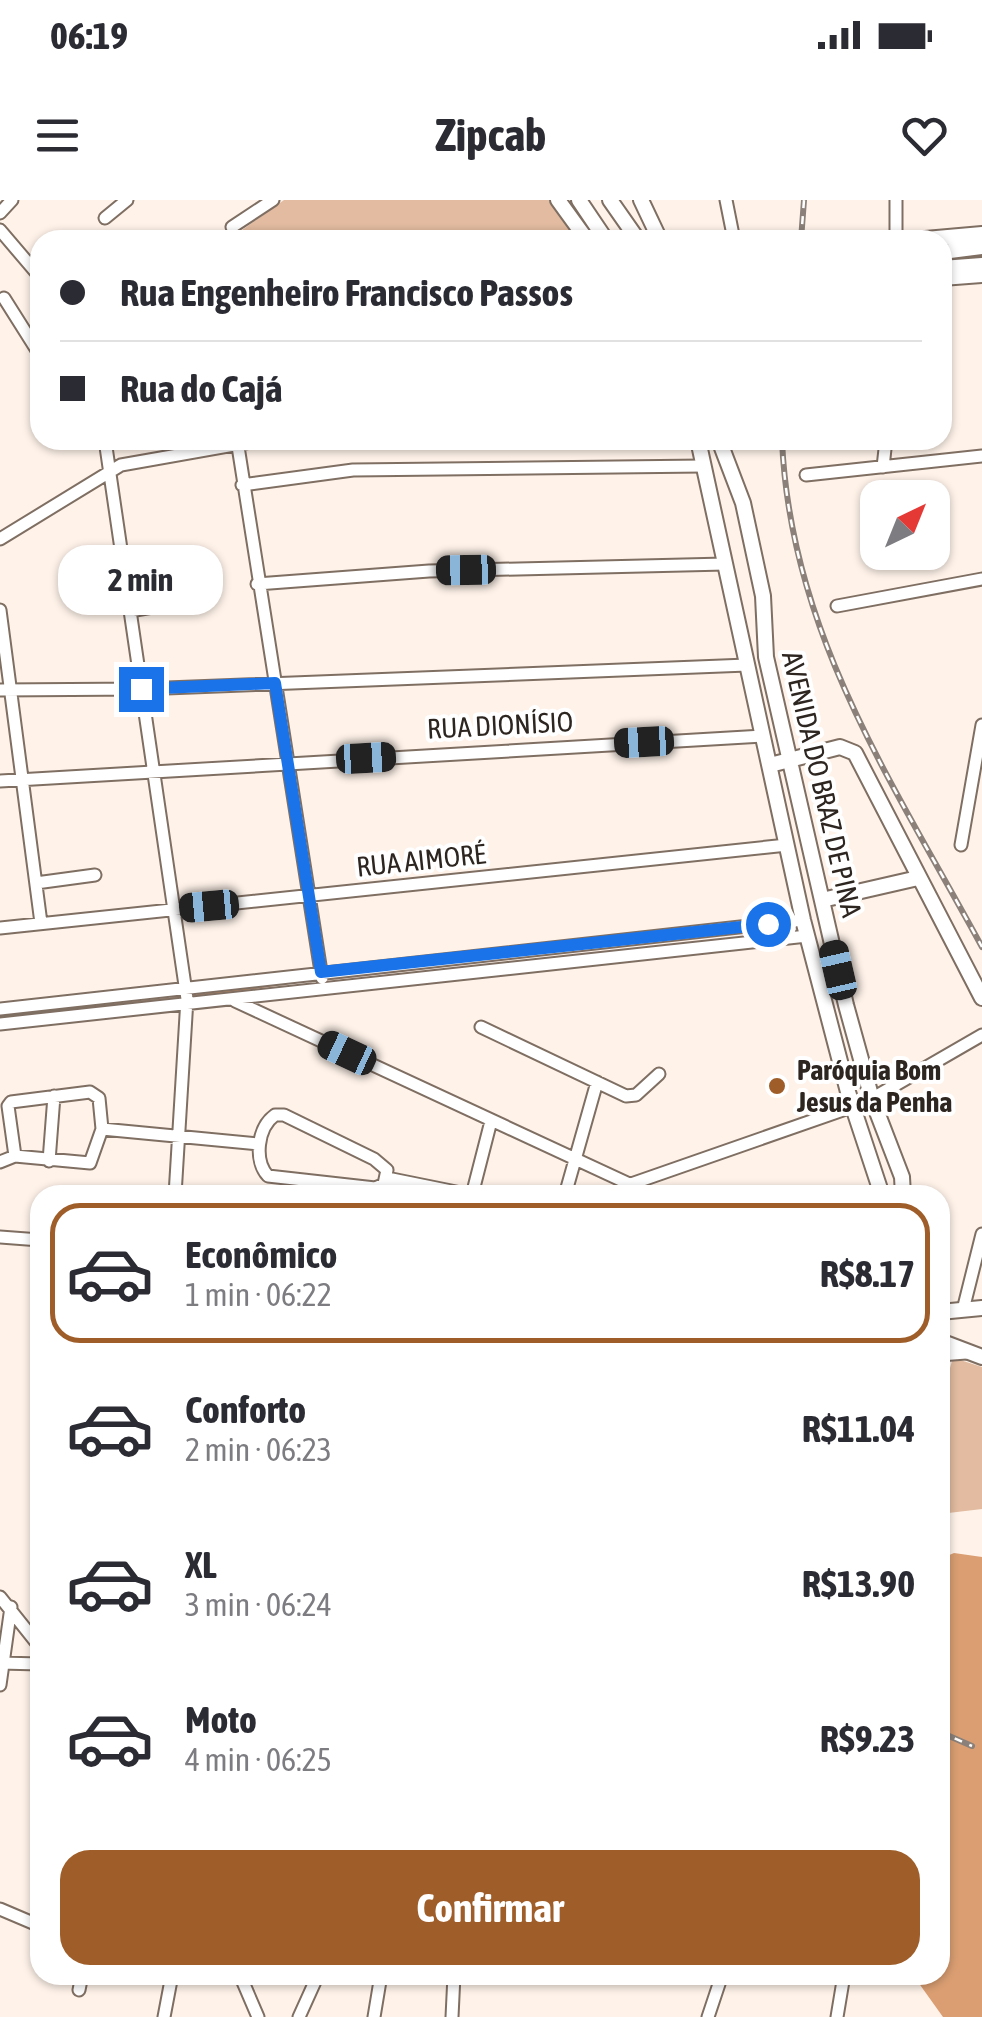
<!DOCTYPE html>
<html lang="pt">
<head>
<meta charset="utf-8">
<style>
	body { margin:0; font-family:"Asap Condensed",sans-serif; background:#f7f7f7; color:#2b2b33; height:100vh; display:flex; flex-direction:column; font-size:38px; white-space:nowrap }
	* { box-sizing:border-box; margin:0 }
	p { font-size:32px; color:#7c7c81 }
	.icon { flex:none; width:55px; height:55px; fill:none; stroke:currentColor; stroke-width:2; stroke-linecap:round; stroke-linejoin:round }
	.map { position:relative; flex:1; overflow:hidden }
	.panel { position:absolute; left:30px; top:985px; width:920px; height:800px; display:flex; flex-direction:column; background:#fff; border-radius:30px; box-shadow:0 2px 8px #0004 }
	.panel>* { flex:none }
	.banner { position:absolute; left:30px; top:30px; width:922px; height:220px; border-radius:30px; box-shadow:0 2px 8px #0004; display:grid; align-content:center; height:220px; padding:0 30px; background:#fff }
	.needle { width:65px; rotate:43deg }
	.tools { position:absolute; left:860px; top:280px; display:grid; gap:20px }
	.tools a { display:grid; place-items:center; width:90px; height:90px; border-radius:20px; background:#fff; box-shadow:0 2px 8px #0004; font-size:50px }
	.end { position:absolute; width:45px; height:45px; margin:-22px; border:12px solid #1a73e8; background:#fff; box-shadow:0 0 0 5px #fff }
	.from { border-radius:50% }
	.bubble { position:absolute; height:70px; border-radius:30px; background:#fff; box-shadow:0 2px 8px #0004; font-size:32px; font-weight:700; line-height:70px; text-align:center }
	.car { position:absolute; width:30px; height:60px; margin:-30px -15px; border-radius:12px; box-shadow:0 0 8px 2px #0007; background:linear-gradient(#222 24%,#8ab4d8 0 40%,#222 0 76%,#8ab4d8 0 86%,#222 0) }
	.banner b { display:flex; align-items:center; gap:35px; height:95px; font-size:38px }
	.banner b+b { border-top:2px solid #e1e1e2 }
	.banner i { width:25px; height:25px; background:#2b2b33 }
	ul { padding:18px 0 0; list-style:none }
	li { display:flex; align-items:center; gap:30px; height:140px; margin:0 20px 15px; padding:0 10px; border:5px solid transparent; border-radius:30px }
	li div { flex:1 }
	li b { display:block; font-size:38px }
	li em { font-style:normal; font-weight:700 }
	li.current { border-color:#9f5e29 }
	li>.icon { width:90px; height:90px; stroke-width:1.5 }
	.primary-button { display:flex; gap:20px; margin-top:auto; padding:20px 30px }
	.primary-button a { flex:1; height:115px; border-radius:30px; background:#9f5e29; color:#fff; font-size:40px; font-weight:700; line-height:115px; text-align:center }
	.status { display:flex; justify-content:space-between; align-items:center; height:70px; padding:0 50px; background:#fff; direction:ltr }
	.status svg { height:28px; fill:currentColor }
	header { display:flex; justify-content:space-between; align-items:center; height:130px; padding:0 30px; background:#fff; font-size:45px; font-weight:700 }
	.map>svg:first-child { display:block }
	.green { fill:#e2bba0 }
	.forest { fill:#da9e72 }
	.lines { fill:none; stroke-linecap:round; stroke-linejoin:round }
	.stream { stroke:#c88c61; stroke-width:2.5 }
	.minor-casing { stroke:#7f6e62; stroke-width:15 }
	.major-casing { stroke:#7f6e62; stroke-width:18 }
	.minor { stroke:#fff; stroke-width:11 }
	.major { stroke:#fff; stroke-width:14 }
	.rail-casing { stroke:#8b817a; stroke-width:6 }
	.rail { stroke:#fff; stroke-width:2.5; stroke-dasharray:8; stroke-linecap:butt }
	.route { stroke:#1a73e8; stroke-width:12 }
	.poi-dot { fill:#9f5e29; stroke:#fff; stroke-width:4 }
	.labels { text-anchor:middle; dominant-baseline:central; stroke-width:8; stroke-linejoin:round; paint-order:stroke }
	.street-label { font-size:28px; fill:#2d2520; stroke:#fff }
	.poi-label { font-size:28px; font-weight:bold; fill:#2d2520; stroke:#fff; text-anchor:start }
</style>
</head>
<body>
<div class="status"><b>06:19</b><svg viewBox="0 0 49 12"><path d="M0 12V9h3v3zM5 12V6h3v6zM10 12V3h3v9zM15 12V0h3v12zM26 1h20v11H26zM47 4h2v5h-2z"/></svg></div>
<header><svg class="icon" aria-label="menu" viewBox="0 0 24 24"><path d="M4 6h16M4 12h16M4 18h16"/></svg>Zipcab<svg class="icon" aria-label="heart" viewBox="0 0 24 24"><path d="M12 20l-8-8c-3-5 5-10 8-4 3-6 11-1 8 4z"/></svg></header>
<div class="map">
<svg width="982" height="1817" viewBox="0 0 982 1817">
	<rect width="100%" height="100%" fill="#fef2e9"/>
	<path class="green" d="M284 0H549L577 40H228Z
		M957 1159 982 1167V1309L940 1314V1173L948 1175 952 1161Z"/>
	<path class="forest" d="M954 1353 982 1357V1817H943L913 1775H940V1359Z"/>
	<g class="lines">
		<path class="stream" d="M327 779 632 744
			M194 796 295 782
			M0 817 181 798"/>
		<defs>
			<path id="minor" d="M726 0 734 40
				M0 13 12 0
				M105 18 127 0
				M232 27 273 0
				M0 30 40 77
				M896 40V0
				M4 98 40 155
				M105 240 187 799 175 995
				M237 240 322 778
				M883 267 886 240
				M806 275 982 256
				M242 285 353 270 703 266
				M0 339 121 265 263 240
				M257 384 429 371 725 364
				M837 406 982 379
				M0 410 41 723
				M130 411 186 401
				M0 490 141 489 747 465
				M0 581 763 536
				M961 645 982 525
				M36 683 95 675
				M0 728 787 645
				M235 801 653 995
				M0 809 803 720
				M0 824 807 736
				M481 827 626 896 636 895 659 874
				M275 915H284L374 959 387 970 384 984 375 988 268 976C254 961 257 928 275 915Z
				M102 929 259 944
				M49 961 54 896
				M0 962 15 956 90 963 102 929 99 898 90 892 11 902 8 906 15 956
				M387 978 471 995
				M631 984 866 902 982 835
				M472 995 491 921
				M565 995 597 882
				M0 1037 40 1040
				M963 1110 982 1034
				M940 1155 966 1153
				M0 1397 40 1447
				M0 1463 40 1464
				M0 1485 11 1407
				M0 1709 40 1726
				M240 1775 258 1817
				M79 1790 82 1775
				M164 1817 172 1775
				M299 1817 318 1775
				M374 1817 381 1775
				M452 1817 454 1775
				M708 1817 722 1775
				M837 1817 844 1775"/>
			<path id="major" d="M558 0 587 40
				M579 0 606 40
				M610 0 638 40
				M641 0 660 40
				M914 40 982 34
				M942 52 982 47
				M942 68 982 65
				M942 78 982 75
				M698 240 803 720 848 892 882 995
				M719 240 743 303 763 396 766 457 846 805 872 899 902 977 903 995
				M770 565 840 547 855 553 982 798
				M822 700 918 678
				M940 1112 982 1108
				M940 1141 982 1157"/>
		</defs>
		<use href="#minor" class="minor-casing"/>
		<use href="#major" class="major-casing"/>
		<use href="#minor" class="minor"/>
		<use href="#major" class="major"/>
		<defs>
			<path id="rail" d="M801 40 804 0
				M782 240C790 433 893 583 982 747
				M940 1532 972 1546"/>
		</defs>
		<use href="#rail" class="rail-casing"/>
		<use href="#rail" class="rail"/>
	</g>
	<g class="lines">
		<path class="route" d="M141 489 275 483 321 772 768 724"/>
	</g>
	<circle class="poi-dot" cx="777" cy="886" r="10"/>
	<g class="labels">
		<g class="street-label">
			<text transform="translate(500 525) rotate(-3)">RUA DIONÍSIO</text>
			<text transform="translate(822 584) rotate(77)">AVENIDA DO BRAZ DE PINA</text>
			<text transform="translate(421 660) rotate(-6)">RUA AIMORÉ</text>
		</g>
		<g class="poi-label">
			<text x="797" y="870">Paróquia Bom<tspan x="797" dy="32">Jesus da Penha</tspan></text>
		</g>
	</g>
</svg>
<div class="tools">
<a><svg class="needle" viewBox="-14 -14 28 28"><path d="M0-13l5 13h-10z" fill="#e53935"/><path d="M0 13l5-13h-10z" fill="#7c7c81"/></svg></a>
</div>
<i class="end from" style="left:768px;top:724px"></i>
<i class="end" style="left:141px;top:489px"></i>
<div class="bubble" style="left:58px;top:345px;width:165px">2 min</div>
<i class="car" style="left:466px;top:370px;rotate:269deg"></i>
<i class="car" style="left:644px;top:542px;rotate:267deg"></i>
<i class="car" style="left:366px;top:558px;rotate:87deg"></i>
<i class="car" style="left:209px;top:706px;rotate:265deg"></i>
<i class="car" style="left:838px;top:770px;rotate:347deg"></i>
<i class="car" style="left:347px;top:853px;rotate:295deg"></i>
<div class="banner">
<b><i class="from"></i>Rua Engenheiro Francisco Passos</b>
<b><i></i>Rua do Cajá</b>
</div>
<section class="panel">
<ul>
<li class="current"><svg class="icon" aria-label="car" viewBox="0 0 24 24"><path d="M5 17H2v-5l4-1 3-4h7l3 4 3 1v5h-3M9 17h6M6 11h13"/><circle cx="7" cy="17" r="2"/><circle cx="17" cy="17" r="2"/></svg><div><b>Econômico</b><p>1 min · 06:22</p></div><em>R$8.17</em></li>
<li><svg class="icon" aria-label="car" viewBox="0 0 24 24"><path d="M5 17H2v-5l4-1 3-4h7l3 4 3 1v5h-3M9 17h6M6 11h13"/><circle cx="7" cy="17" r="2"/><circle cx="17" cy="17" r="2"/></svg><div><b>Conforto</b><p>2 min · 06:23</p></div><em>R$11.04</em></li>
<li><svg class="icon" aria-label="car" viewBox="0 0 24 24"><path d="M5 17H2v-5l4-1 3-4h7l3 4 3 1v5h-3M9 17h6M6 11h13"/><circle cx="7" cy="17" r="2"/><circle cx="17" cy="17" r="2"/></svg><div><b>XL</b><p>3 min · 06:24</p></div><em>R$13.90</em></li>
<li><svg class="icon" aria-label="car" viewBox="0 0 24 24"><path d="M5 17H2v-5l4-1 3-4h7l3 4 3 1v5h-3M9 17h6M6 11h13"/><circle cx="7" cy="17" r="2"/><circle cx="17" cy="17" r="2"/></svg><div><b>Moto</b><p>4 min · 06:25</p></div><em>R$9.23</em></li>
</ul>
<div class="primary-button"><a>Confirmar</a></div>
</section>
</div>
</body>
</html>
